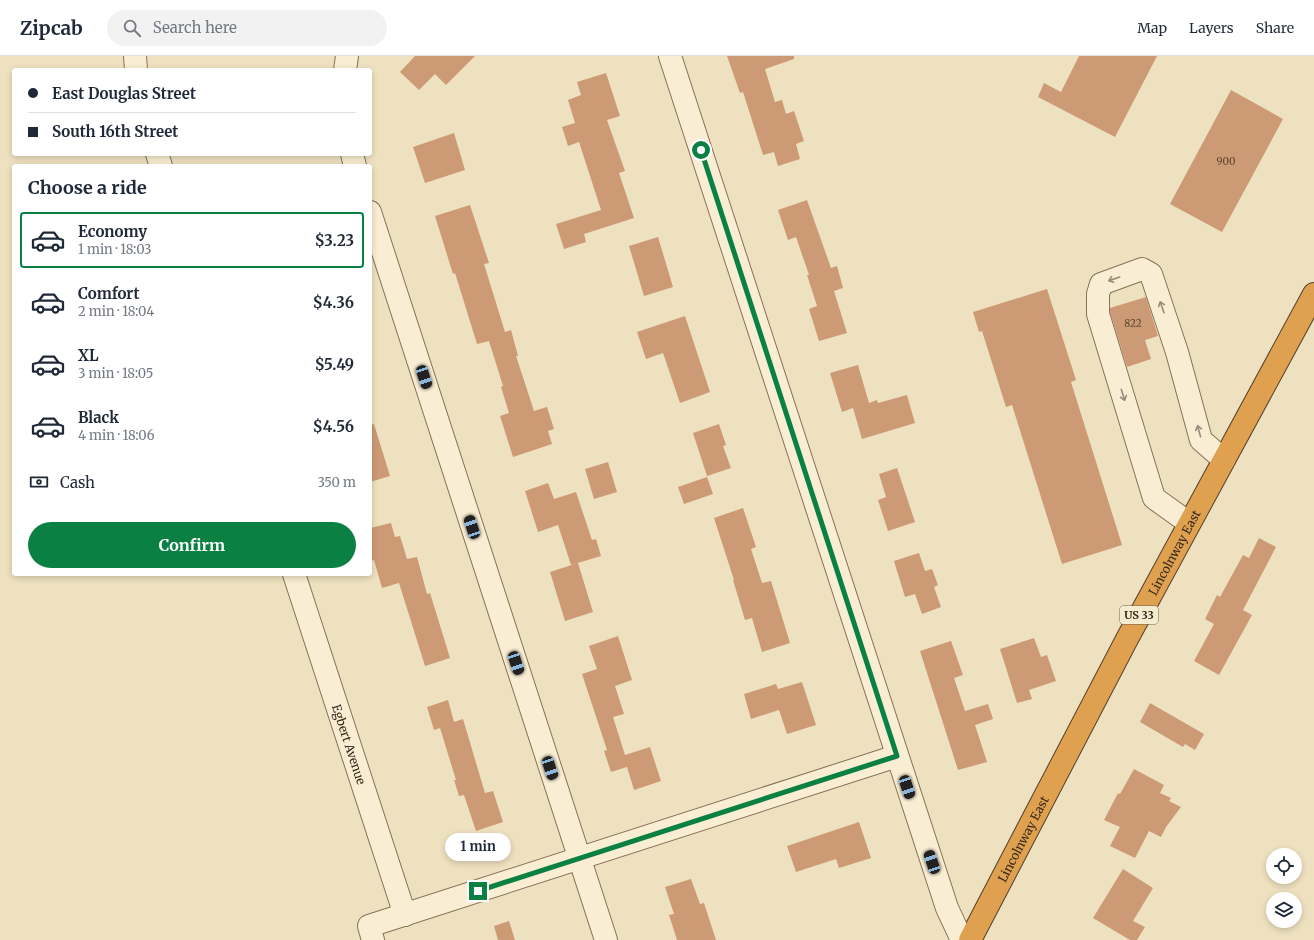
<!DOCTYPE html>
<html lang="en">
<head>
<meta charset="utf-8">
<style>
	body { margin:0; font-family:Merriweather,serif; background:#f2f2f3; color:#1f2937; height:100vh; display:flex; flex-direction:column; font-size:15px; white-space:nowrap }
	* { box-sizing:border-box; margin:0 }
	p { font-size:13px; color:#747a83 }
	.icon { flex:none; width:22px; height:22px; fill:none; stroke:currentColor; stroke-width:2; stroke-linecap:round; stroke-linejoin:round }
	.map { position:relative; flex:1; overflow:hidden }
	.details { position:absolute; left:12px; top:108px; width:360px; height:412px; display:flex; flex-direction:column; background:#fff; border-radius:4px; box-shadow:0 2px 6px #0003 }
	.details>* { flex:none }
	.banner { position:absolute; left:12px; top:12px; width:360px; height:88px; border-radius:4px; box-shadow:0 2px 6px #0003; display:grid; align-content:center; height:88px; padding:0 16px; background:#fff }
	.buttons { position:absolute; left:1266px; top:792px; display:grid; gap:8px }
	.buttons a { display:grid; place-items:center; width:36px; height:36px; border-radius:50%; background:#fff; box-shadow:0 2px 6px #0003; font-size:20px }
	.end { position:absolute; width:18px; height:18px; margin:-9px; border:5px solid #0b8043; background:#fff; box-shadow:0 0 0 2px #fff }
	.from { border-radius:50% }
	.bubble { position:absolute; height:28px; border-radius:14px; background:#fff; box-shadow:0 2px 6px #0003; font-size:13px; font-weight:700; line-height:28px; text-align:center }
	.car { position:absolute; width:12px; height:24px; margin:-12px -6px; border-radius:5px; box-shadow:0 0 3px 1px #0007; background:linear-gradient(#222 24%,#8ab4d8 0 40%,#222 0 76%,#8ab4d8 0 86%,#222 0) }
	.banner b { display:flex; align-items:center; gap:14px; height:38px; font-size:15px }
	.banner b+b { border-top:1px solid #e0e1e3 }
	.banner i { width:10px; height:10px; background:#1f2937 }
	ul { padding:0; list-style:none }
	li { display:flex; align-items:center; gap:12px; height:56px; margin:0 8px 6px; padding:0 8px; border:2px solid transparent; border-radius:4px }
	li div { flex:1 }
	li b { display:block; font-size:15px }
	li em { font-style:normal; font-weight:700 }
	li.on { border-color:#0b8043 }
	li>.icon { width:36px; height:36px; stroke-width:1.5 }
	h2 { padding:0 16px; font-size:18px; line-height:48px }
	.pay { display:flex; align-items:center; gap:10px; height:44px; padding:0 16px; font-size:15px }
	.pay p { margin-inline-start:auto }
	.primary-button { display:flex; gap:8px; margin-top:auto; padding:8px 16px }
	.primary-button a { flex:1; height:46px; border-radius:24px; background:#0b8043; color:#fff; font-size:16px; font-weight:700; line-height:46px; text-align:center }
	header { display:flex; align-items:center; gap:24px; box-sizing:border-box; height:56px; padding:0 20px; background:#fff; border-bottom:1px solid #e0e1e3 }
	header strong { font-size:19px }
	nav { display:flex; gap:22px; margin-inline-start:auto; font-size:14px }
	.search { width:280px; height:36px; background:#f2f2f3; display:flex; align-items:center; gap:10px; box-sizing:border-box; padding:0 14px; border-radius:22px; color:#747a83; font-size:15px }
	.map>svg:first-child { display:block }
	.building { fill:#cc9b75 }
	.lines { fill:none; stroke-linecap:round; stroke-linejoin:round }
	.minor-casing { stroke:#877158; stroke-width:24 }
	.highway-casing { stroke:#543f2c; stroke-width:24 }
	.minor { stroke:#f9eed3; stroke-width:22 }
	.highway { stroke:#dfa14f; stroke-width:22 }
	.oneway { stroke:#988c78 }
	.route { stroke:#0b8043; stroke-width:5 }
	.labels { text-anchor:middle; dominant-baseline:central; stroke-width:3; stroke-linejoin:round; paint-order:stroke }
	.number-label { font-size:10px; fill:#5c4632 }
	.shield { fill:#f5ebcf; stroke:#6f6352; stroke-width:1 }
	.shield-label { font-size:11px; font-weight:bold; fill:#36291c }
	.street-label { font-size:12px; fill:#36291c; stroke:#f5ebcf }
</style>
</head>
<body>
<header>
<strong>Zipcab</strong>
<div class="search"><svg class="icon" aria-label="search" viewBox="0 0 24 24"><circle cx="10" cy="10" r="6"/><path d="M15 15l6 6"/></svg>Search here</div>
<nav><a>Map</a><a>Layers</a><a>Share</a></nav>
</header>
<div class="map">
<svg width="1314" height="884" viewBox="0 0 1314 884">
	<rect width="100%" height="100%" fill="#eee1bf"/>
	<path class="building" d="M415 0H475L446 29 435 18 419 34 400 16Z
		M727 0H794V3L765 13 775 46 782 44 786 58 794 55 804 85 796 88 800 103 778 110 774 96 763 99 743 36 740 37Z
		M1079 0H1157L1115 81 1038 41 1044 27 1061 36Z
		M606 17 620 60 607 64 625 115 619 117 634 162 584 178 586 186 564 193 556 168 601 154 579 86 568 90 562 71 575 67 568 44 581 39 577 26Z
		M1231 34 1283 63 1222 176 1170 148Z
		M454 77 465 114 425 127 413 91Z
		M807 144 831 212 837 210 843 232 834 235 847 277 819 285 809 253 817 250 807 219H809L796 181 788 184 778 154Z
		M470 149 489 207 484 208 505 276 511 274 518 300H516L534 355 547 351 554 373 548 375 552 388 513 401 500 360 509 357 501 331 503 330 489 285 477 288 455 217 453 218 435 160Z
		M658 181 673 231 644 240 629 190Z
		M1047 233 1076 324 1071 326 1122 489 1062 508 1012 349 1006 351 982 275 979 276 973 256Z
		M1146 241 1158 280 1145 284 1151 303 1127 311 1110 256V252Z
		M685 260 710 336 680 347 663 297 646 303 637 276Z
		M858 309 869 347 877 344 878 347 907 339 915 367 862 383 853 352 842 356 830 317Z
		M374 368 390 420 370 426V369Z
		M719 368 726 389 723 390 731 412 707 420 693 377Z
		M608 406 617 436 594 443 585 413Z
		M897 412 915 466 888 475 878 444 886 441 879 418Z
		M707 421 713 438 684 448 678 431Z
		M548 427 554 443 576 436 592 484 596 483 601 500 571 509 558 469 538 476 525 435Z
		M743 452 756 491 751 493 762 527 771 525 790 587 762 596 752 562 745 564 733 524H734L714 462Z
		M391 467 395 481 400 480 407 503 417 501 427 538 430 537 450 602 425 610 399 527 382 532 374 504 370 505V472Z
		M1259 482 1276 491 1243 554 1252 559 1219 619 1194 605 1214 568 1205 563 1217 539 1220 541 1243 499 1249 502Z
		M919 497 925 515 932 513 938 529 934 531 941 551 922 558 915 538 905 541 894 505Z
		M578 507 593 556 565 565 550 516Z
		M618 580 632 624 615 630 624 658 613 661 625 699 650 691 661 725 634 734 627 711 611 716 604 695 607 694 582 618 597 613 589 590Z
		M1034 582 1041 601 1047 599 1056 625 1029 634 1032 643 1017 647 1000 593Z
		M951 585 963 619 954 622 965 655 988 648 993 663 975 669 987 706 958 714 920 595Z
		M802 626 816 669 787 678 779 654 751 663 744 638 776 628 778 633Z
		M448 644 454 666 463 663 485 737 493 735 503 766 476 775 464 739 459 740 454 724H456L440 672 434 674 427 651Z
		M1150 647 1204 678 1195 694 1185 688 1183 691 1140 666Z
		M1134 713 1164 729 1160 737 1171 742 1169 745 1181 751 1166 771 1161 781 1149 775 1135 802 1110 790 1120 771 1104 764 1118 737 1120 738Z
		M859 766 871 802 839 812 836 803 796 816 787 790Z
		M1123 813 1153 832 1133 865 1145 871 1137 884H1130L1093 862Z
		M691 823 700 848 704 847 716 884H677L669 859 674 858 665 831Z
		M509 865 515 884H498L494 870Z"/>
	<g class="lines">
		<defs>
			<g id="minor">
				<path d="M135 0 136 14"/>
				<path d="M670 0 947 852 962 884"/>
				<path d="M345 14 347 0"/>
				<path d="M157 98 161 110"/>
				<path d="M352 98 355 110"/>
				<path d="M370 156 606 884"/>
				<path d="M1189 467 1154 442 1098 258V238L1101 228 1142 213 1151 218 1177 296 1201 384 1224 404"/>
				<path id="s1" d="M294 518 405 859"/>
				<path d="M373 884 369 870 897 700"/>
			</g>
			<g id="highway">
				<path id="s2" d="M970 884 1127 583 1314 238"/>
			</g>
		</defs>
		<use href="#minor" class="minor-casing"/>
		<use href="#highway" class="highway-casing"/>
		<use href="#minor" class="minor"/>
		<use href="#highway" class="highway"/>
	</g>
	<defs><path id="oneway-shaft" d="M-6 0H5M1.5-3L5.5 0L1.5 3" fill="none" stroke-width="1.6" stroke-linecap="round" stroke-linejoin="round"/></defs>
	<g class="oneway">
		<use href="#oneway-shaft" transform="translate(1114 223) rotate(161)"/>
		<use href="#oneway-shaft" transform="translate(1162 251) rotate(-109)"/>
		<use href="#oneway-shaft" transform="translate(1123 339) rotate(73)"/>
		<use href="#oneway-shaft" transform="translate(1199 375) rotate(-105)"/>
	</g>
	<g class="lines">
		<path class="route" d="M478 835 897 700 701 94"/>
	</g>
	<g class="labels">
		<g class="number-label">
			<text x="1226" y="105">900</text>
			<text x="1133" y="267">822</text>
		</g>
		<rect class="shield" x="1120" y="550" width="38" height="18" rx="3"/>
		<g class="shield-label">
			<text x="1139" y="559">US 33</text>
		</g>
		<g class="street-label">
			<text stroke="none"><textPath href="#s2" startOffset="438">Lincolnway East</textPath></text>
			<text stroke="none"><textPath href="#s1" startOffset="179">Egbert Avenue</textPath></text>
			<text stroke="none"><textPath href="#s2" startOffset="114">Lincolnway East</textPath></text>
		</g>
	</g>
</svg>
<div class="buttons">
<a><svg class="icon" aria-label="locate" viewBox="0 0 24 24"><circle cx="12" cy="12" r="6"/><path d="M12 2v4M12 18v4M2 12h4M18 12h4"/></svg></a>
<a><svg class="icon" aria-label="layers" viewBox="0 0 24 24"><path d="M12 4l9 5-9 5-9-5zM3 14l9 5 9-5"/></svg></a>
</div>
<i class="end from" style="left:701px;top:94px"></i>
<i class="end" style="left:478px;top:835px"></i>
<div class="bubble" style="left:445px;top:777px;width:66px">1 min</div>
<i class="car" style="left:424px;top:321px;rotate:162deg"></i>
<i class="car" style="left:472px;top:471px;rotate:342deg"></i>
<i class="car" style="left:516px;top:607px;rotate:162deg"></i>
<i class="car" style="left:550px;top:712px;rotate:162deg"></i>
<i class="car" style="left:907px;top:731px;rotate:162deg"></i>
<i class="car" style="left:932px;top:806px;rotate:341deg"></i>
<div class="banner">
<b><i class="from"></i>East Douglas Street</b>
<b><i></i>South 16th Street</b>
</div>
<section class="details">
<h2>Choose a ride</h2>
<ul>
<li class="on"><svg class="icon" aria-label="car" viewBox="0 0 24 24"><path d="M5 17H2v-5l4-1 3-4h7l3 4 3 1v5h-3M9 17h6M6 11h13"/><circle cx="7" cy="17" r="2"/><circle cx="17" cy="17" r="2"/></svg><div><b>Economy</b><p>1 min · 18:03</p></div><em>$3.23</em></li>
<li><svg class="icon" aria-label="car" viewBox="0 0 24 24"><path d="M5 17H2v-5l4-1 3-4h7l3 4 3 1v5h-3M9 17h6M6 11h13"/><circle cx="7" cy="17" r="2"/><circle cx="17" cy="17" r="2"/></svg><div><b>Comfort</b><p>2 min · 18:04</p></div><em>$4.36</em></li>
<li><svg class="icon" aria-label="car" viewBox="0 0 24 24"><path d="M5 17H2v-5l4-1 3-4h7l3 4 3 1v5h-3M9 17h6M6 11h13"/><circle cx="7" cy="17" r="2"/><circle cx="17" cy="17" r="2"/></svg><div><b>XL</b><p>3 min · 18:05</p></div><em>$5.49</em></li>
<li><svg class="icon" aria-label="car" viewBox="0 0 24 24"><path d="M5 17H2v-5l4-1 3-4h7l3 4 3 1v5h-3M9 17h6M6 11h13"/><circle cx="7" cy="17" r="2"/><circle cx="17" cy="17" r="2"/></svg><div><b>Black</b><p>4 min · 18:06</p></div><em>$4.56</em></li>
</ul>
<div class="pay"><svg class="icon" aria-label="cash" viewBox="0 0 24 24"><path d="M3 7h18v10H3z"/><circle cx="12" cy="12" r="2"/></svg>Cash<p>350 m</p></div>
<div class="primary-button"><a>Confirm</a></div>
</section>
</div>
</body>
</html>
